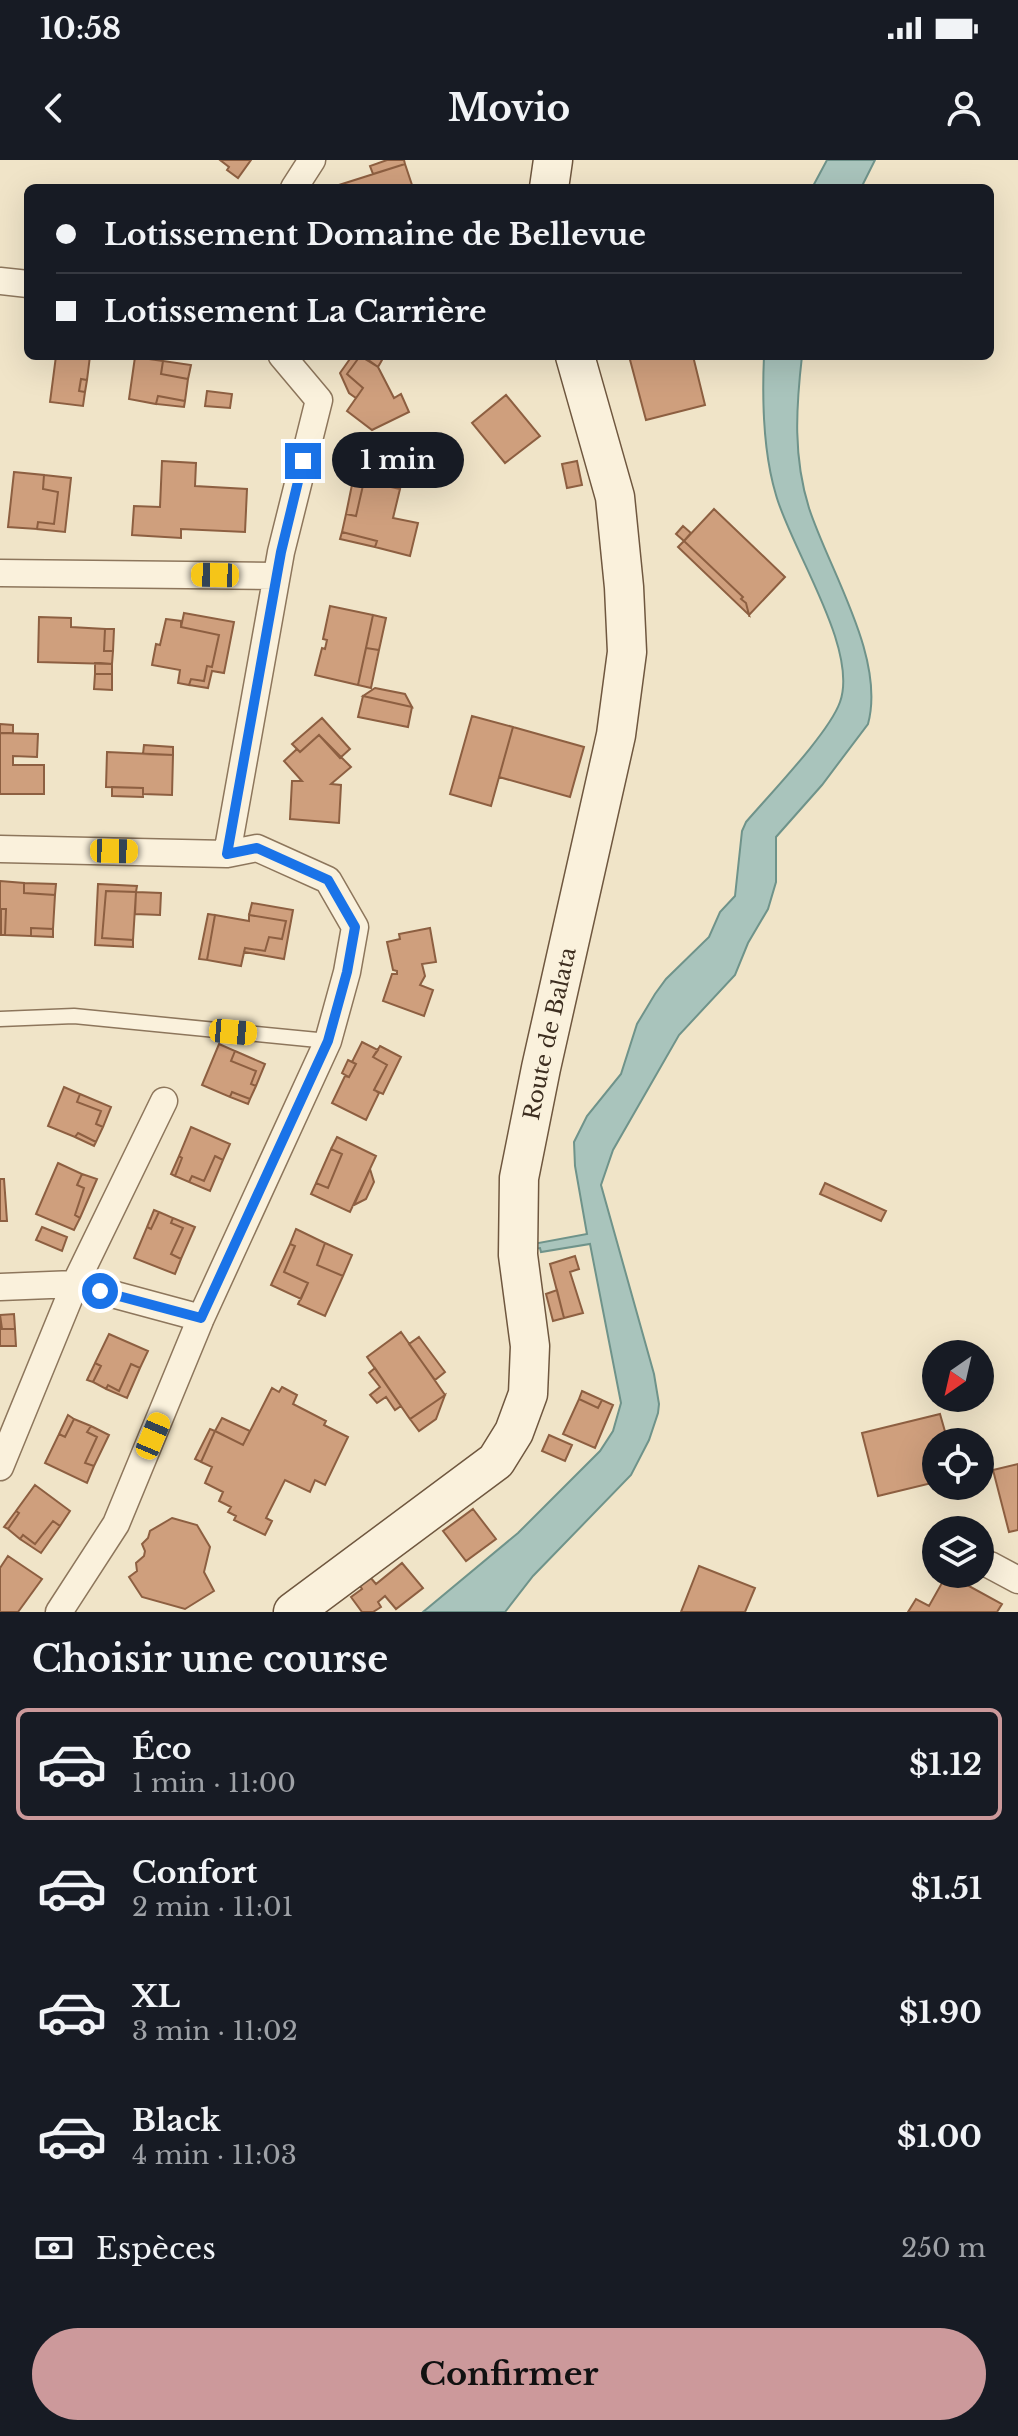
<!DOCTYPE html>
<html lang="fr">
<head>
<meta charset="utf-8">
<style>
	body { margin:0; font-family:"Libre Baskerville",serif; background:#20242c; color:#f1f3f6; height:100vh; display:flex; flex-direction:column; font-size:30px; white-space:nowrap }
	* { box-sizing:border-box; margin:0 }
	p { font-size:26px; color:#9ea1a6 }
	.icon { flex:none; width:44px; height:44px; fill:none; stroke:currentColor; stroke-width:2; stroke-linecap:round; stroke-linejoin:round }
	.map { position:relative; height:1452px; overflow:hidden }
	.drawer { display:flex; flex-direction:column; background:#171b24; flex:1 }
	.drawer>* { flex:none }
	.guide { position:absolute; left:24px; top:24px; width:970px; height:176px; border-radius:12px; box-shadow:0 8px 32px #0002; display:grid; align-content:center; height:176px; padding:0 32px; background:#171b24 }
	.needle { width:52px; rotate:214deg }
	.buttons { position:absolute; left:922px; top:1180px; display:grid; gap:16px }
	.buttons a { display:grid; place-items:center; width:72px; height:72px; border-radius:50%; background:#171b24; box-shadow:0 8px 32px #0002; font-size:40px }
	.end { position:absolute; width:36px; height:36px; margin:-18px; border:10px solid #1a73e8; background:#fff; box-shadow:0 0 0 4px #fff }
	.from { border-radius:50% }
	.bubble { position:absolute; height:56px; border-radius:28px; background:#171b24; box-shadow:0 8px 32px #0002; font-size:26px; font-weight:800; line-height:56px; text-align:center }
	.car { position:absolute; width:24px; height:48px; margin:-24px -12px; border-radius:10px; box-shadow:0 0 6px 2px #0007; background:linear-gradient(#f5c518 24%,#345 0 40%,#f5c518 0 76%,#345 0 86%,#f5c518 0) }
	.guide b { display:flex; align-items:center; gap:28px; height:76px; font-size:30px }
	.guide b+b { border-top:2px solid #363941 }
	.guide i { width:20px; height:20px; background:#f1f3f6 }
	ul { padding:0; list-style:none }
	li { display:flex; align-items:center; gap:24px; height:112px; margin:0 16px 12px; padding:0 16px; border:4px solid transparent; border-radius:12px }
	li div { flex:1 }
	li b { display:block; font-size:30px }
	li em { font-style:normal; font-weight:800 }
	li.on { border-color:#cc999b }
	li>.icon { width:72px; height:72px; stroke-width:1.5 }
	h2 { padding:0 32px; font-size:36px; line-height:96px }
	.pay { display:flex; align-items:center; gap:20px; height:88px; padding:0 32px; font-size:30px }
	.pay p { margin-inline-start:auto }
	.primary-button { display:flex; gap:16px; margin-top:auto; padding:16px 32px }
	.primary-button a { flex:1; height:92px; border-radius:48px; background:#cc999b; color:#111; font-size:32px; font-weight:800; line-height:92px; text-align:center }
	.status { display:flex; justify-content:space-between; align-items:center; height:56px; padding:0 40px; background:#171b24; direction:ltr }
	.status svg { height:22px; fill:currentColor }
	header { display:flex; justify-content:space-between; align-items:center; height:104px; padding:0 32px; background:#171b24; font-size:36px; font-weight:800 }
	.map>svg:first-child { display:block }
	.water { fill:#a9c4bc; stroke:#6f938a; stroke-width:2 }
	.building { fill:#cf9f7d; stroke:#8d5f41; stroke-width:2 }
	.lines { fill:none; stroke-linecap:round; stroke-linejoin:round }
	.service-casing { stroke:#8d765c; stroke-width:17 }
	.minor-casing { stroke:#8d765c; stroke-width:29 }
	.secondary-casing { stroke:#6f573f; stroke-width:41 }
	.service { stroke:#faf1dc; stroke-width:14 }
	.minor { stroke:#faf1dc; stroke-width:26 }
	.secondary { stroke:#faf1dc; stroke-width:38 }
	.route { stroke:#1a73e8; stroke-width:10 }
	.labels { text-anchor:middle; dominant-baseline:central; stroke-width:8; stroke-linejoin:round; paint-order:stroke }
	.street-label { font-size:22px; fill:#3d2e20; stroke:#f7eed8 }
</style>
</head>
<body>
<div class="status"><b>10:58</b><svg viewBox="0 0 49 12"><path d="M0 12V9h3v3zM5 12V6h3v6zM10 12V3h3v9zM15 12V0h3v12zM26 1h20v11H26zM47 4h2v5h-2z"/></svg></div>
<header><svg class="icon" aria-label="back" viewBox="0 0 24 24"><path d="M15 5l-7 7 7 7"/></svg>Movio<svg class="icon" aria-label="person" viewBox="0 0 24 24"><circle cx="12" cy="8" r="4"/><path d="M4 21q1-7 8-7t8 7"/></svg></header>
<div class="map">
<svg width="1018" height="1452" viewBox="0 0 1018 1452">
	<rect width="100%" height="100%" fill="#f0e4c8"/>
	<path class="water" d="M827 0H875L861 28H812Z
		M764 196H802C796 248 793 297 809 348 829 410 886 498 868 564L822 625 776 677V722L768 749 748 783 735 815 679 875 613 990 601 1025 654 1214 659 1244 658 1253 649 1280 631 1315 533 1416 505 1452H423L518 1373 600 1291 613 1271 621 1243 590 1084 541 1092 540 1088 533 1089V1084L587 1074 575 1006 574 982 587 956 621 914 637 864 655 834 666 819 709 777 720 752 735 736 742 671 746 662C770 634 829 573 840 542 859 489 791 389 776 335 763 292 762 241 764 196Z"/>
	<path class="building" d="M220 0H251L238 18 227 10 229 7Z
		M387 0H404L405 4 373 14 370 6Z
		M405 4 413 28H340L339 25Z
		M56 196H90L87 220 81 219 79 231 85 232 83 246 50 242Z
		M352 196H360L347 214 363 228 356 238 349 233 340 213Z
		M360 196 378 207 394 238 401 234 409 252 372 270 347 251 363 228 347 214Z
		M363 196H377L382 200 378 207Z
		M629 196H693L705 245 646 260Z
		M135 197 163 201 161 214 188 219 185 241 158 236 156 244 129 239Z
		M163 201 191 205 188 219 161 214Z
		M81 219 87 220 85 232 79 231Z
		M207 231 232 234 230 248 205 246Z
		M506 235 540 276 505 303 472 263Z
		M158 236 185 241 184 247 156 244Z
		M162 301 196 303 195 326 247 329 245 372 181 369V378L132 375 134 346 160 347Z
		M577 301 582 325 567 328 562 304Z
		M355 310 401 320 400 329 364 321 356 356 346 354Z
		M14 312 44 315 43 329 58 332 54 364 38 362 37 369 8 367Z
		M44 315 71 318 65 372 37 369 38 362 54 364 58 332 43 329Z
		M364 321 400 329 393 358 418 363 410 396 375 387 377 381 342 372 346 354 356 356Z
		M714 349 785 417 749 455 746 443 741 439 743 437 684 381Z
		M683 366 691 373 684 381 676 374Z
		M342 372 377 381 375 387 340 379Z
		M684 381 743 437 741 439 746 443 749 455 678 387Z
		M330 446 373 455 358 525 315 515 322 488 325 489 327 480 323 479Z
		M184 453 234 462 224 513 212 511 208 528 189 525 191 519 204 521 207 506 212 507 219 475 181 467Z
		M373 455 386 458 379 490 366 488Z
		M39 457 71 458V467L105 469 104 491H113L112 504 38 502Z
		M166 459 181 461V467L219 475 212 507 207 506 204 521 191 519 189 525 178 523 180 510 152 505 156 484 160 485Z
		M105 469H114L113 491H104Z
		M366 488 379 490 371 528 358 525Z
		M95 503 112 504V514H95Z
		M95 514H112V530L94 529Z
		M375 528 405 534 412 547 363 536Z
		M363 536 412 547 408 567 358 557Z
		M472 556 513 567 491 646 450 634Z
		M322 558 350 589 340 598 319 575 300 592 292 584Z
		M0 564 13 565V573H0Z
		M513 567 584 587 570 637 499 617Z
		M0 573 38 574 37 597 13 596V605H44V634H0Z
		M319 575 351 607 331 624 341 625 339 663 290 659 292 621H302L284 601 297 589 300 592Z
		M144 585 173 587V595L143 594Z
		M107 592 173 595 172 635 143 634V628L106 627Z
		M112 627 143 628V637L112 636Z
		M0 721 24 723V733L55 735 53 769 31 768V776L5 775 6 749H0Z
		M24 723 56 724 55 735 24 733Z
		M98 724 137 726 136 732 106 731 102 778 133 780V787L95 785Z
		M106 731 136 732 133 780 102 778Z
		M136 732 161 733 160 755 135 754Z
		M252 743 293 750 284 799 244 792 245 788 265 791 269 777 282 779 286 761 249 755Z
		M1 749H6L5 775H1Z
		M208 754 215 755 207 800 199 799Z
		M215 755 249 761V755L286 761 282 779 269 777 265 791 245 788 241 806 207 800Z
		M31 768 53 769V777L31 776Z
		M430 768 436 802 422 804 425 816 420 825 433 830 424 856 383 841 392 814H397V811L393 810 387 782 400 779 399 774Z
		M362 882 378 890 373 897 387 905 374 930 379 933 366 960 332 943 345 916 349 917 356 904 352 902Z
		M219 884 235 891 231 901 256 911 251 924 256 926 250 939 232 932 230 937 202 925Z
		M380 886 401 897 383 934 374 930 387 905 373 897Z
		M235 891 265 904 256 926 251 924 256 911 231 901Z
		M348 900 356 904 349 917 342 913Z
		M64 927 80 934 77 942 101 951 96 964 103 967 96 982 78 973 75 977 48 966Z
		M232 932 250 939 248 944 230 937Z
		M80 934 111 947 103 967 96 964 101 951 77 942Z
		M191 967 230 984 223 1000 215 996 204 1021 192 1016 189 1022 175 1016 182 998 179 996Z
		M78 973 96 982 94 986 75 977Z
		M337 977 376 996 350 1052 311 1034 316 1023 328 1028 342 994 331 989Z
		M331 989 342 994 328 1028 316 1023Z
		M179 996 182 998 175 1016 171 1014Z
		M215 996 223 1000 210 1031 189 1022 192 1016 204 1021Z
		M58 1003 82 1014 77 1025 84 1028 75 1055 80 1058 74 1070 36 1054Z
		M370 1009 374 1022 366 1039 354 1045Z
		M82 1014 97 1019 80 1058 75 1055 84 1028 77 1025Z
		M0 1019H4L7 1061H0Z
		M825 1023 886 1051 881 1061 820 1034Z
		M154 1050 159 1052 151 1069 147 1067Z
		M159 1052 173 1058 171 1063 183 1068 171 1094 181 1099 175 1114 134 1098 147 1067 151 1069Z
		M173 1058 195 1067 181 1099 171 1094 183 1068 171 1063Z
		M42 1067 67 1077 62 1091 36 1080Z
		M296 1069 325 1083 317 1105 343 1116 325 1156 298 1144 308 1123 284 1112 295 1086 290 1084Z
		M325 1083 352 1095 343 1116 317 1105Z
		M290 1084 295 1086 284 1112 308 1123 301 1139 271 1125Z
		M575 1096 579 1109 570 1112 583 1153 564 1158 550 1104Z
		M557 1130 564 1158 553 1161 546 1134Z
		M14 1154 15 1169H2L0 1155Z
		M0 1162 2 1169H15L16 1186H0Z
		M401 1172 445 1235 410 1259 367 1197Z
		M109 1174 148 1191 140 1208 131 1204 119 1231 108 1225 106 1229 93 1222 101 1206 95 1203Z
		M419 1177 445 1212 435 1220 409 1184Z
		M95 1203 101 1206 93 1222 87 1220Z
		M131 1204 140 1208 127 1238 106 1229 108 1225 119 1231Z
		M375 1208 401 1246 395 1250 386 1237 377 1243 370 1235 380 1227 369 1213Z
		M282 1227 297 1235 293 1244 326 1261 324 1265 348 1277 325 1325 315 1320 310 1332 285 1320 266 1358 272 1361 265 1375 234 1360 236 1356 228 1352 231 1347 219 1341 223 1332 205 1323 212 1307 201 1302 215 1271 243 1285 272 1228 279 1232Z
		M582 1231 602 1240 598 1248 579 1239Z
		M445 1235 436 1259 419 1271 410 1259Z
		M579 1239 598 1248 602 1240 613 1245 595 1288 563 1274Z
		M940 1254 948 1282H936V1322L878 1336 862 1273Z
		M68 1255 74 1259 65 1277 59 1274Z
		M222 1258 250 1271 243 1285 215 1271Z
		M74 1259 91 1266 87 1272 97 1277 85 1303 94 1306 87 1323 45 1303 59 1274 65 1277Z
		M91 1266 109 1275 94 1306 85 1303 97 1277 87 1272Z
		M210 1269 215 1271 201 1302 195 1299Z
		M549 1275 572 1285 565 1301 542 1291Z
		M1018 1304V1370L1009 1372 993 1310Z
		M35 1325 70 1351 60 1366 53 1361 35 1384 23 1375 20 1379 8 1369 19 1353 16 1351Z
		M473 1349 496 1379 466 1401 443 1371Z
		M16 1351 19 1353 8 1369 4 1367Z
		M172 1358 197 1365 210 1387 204 1412 214 1431 185 1449 142 1437 129 1417 137 1411 136 1403 144 1396 145 1391 142 1384 148 1378 150 1371Z
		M53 1361 60 1366 41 1393 20 1379 23 1375 35 1384Z
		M8 1396 42 1419 18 1452H0V1408Z
		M402 1403 423 1428 396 1449 385 1436 378 1442 381 1447 373 1452H362L351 1437 362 1429 360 1426 370 1417 376 1424Z
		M699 1406 755 1428 745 1452H681Z
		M947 1414 1002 1444 997 1452H908L916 1439 929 1446Z"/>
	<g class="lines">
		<defs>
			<path id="service" d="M0 859 74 856 328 881"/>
			<path id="minor" d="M294 28 312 0
				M0 121 28 124
				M0 413 276 416
				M0 689 227 694 257 688 328 720 355 767 347 812 328 881 201 1158 116 1364 59 1452
				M227 694 281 392 319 240 282 196
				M0 1127 75 1124 201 1158
				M0 1307 75 1124 164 941
				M990 1405 1018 1420"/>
			<g id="secondary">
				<path d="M549 28 553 0"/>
				<path id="s1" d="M293 1452 496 1301 514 1272 528 1234 530 1186 518 1095 519 1018 541 908 616 575 627 492 624 427 615 337 575 196"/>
			</g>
		</defs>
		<use href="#service" class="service-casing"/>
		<use href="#minor" class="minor-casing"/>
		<use href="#secondary" class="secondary-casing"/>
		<use href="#service" class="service"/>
		<use href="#minor" class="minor"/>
		<use href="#secondary" class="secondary"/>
	</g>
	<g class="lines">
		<path class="route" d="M100 1131 201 1158 328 881 347 812 355 767 328 720 257 688 227 694 281 392 303 301"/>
	</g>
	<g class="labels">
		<g class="street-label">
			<text stroke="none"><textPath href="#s1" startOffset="692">Route de Balata</textPath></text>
		</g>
	</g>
</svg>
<div class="buttons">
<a><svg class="needle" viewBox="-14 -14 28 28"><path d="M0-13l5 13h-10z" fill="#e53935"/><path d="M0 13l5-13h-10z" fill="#9ea1a6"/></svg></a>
<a><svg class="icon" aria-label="locate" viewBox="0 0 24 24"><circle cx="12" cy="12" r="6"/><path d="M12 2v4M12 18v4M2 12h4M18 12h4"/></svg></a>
<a><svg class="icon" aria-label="layers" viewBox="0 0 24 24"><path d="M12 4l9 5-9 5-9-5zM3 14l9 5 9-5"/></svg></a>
</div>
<i class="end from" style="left:100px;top:1131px"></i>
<i class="end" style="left:303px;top:301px"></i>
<div class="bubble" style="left:332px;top:272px;width:132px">1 min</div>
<i class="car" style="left:215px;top:415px;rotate:271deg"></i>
<i class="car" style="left:114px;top:691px;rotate:91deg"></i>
<i class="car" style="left:233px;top:872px;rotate:95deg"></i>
<i class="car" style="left:153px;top:1276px;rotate:23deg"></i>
<div class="guide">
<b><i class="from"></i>Lotissement Domaine de Bellevue</b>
<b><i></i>Lotissement La Carrière</b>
</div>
</div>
<section class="drawer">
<h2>Choisir une course</h2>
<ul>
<li class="on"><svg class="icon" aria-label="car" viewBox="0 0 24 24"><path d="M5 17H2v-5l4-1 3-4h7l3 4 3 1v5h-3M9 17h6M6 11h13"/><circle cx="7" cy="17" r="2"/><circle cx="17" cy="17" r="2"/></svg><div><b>Éco</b><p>1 min · 11:00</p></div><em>$1.12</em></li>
<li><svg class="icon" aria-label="car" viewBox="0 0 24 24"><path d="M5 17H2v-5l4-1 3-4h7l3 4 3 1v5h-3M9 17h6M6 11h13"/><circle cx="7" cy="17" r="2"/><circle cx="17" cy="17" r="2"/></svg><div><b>Confort</b><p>2 min · 11:01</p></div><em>$1.51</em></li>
<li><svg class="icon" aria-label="car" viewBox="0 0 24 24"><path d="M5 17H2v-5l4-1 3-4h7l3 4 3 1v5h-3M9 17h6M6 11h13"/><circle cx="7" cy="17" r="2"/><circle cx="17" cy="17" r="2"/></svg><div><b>XL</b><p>3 min · 11:02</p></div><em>$1.90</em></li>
<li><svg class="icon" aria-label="car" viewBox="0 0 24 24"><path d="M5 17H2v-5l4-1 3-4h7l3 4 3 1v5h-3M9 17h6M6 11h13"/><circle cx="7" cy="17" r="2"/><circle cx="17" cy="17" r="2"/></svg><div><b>Black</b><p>4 min · 11:03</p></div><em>$1.00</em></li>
</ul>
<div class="pay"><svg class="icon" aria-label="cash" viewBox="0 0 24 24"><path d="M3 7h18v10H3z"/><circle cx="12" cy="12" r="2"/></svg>Espèces<p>250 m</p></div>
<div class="primary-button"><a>Confirmer</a></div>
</section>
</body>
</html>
